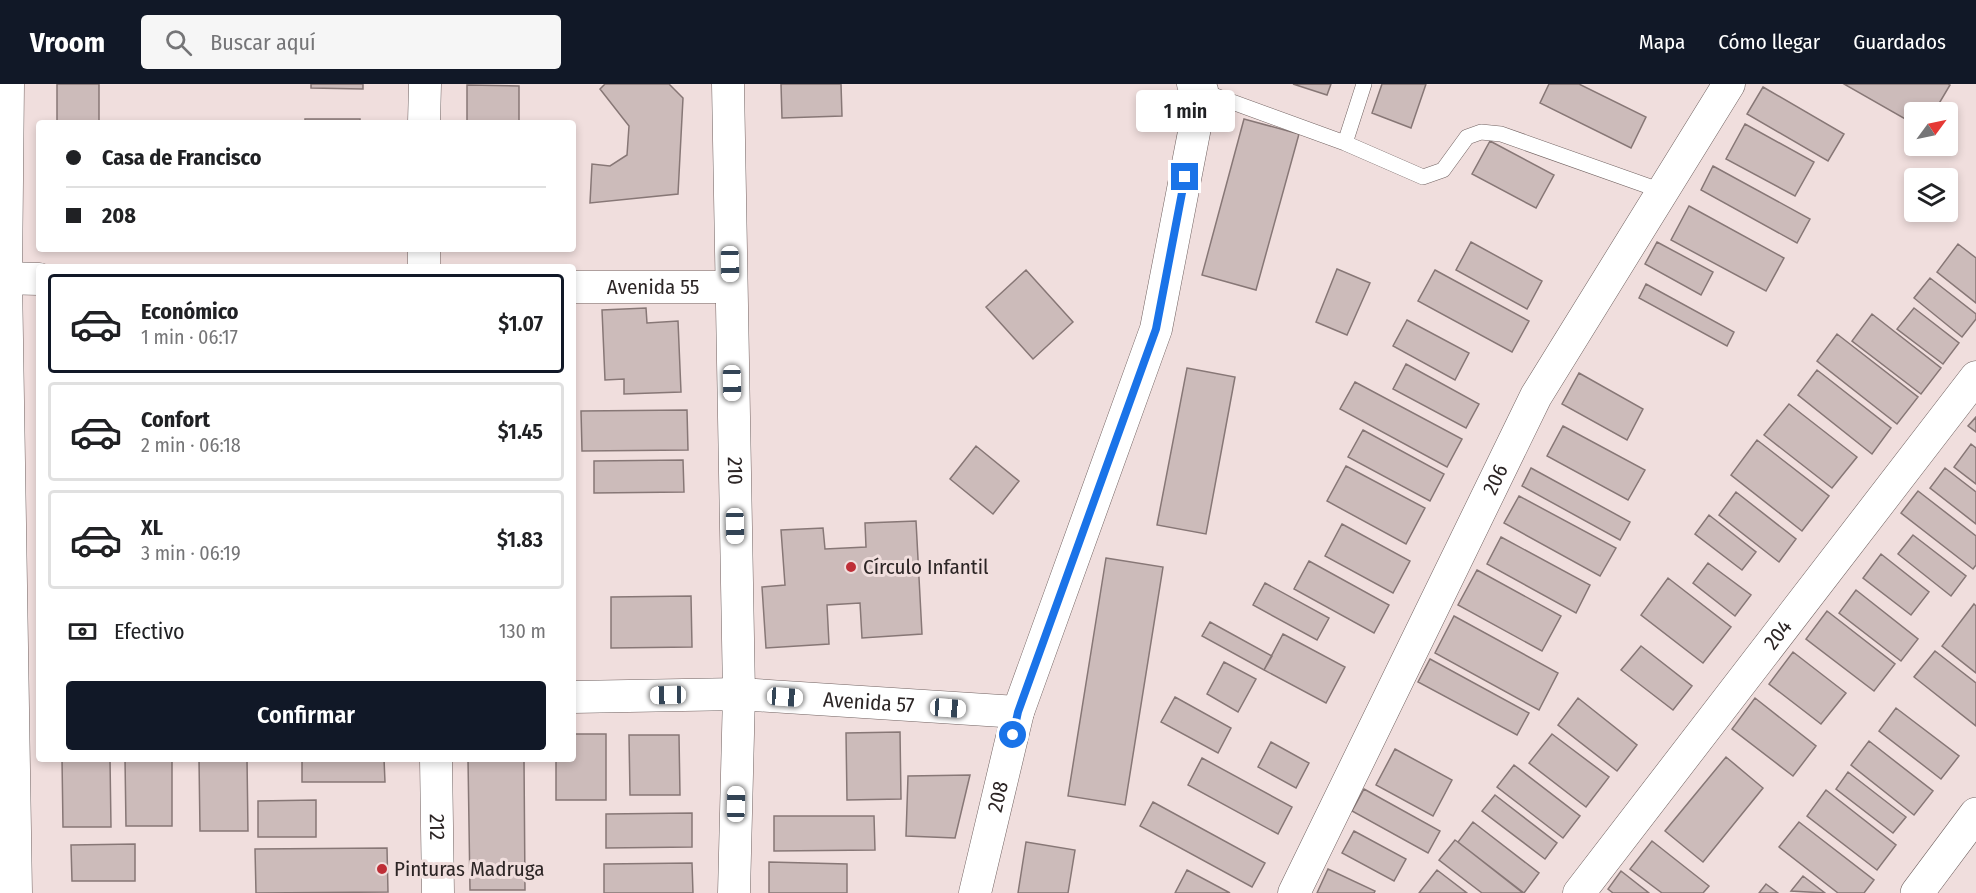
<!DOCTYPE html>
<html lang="es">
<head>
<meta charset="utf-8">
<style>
	body { margin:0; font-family:"Fira Sans Condensed",sans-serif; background:#f6f6f6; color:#202124; height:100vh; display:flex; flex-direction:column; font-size:22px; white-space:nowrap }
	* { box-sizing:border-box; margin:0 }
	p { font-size:20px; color:#757577 }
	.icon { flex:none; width:33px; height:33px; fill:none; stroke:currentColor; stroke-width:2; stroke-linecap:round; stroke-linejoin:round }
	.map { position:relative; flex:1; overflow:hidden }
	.drawer { position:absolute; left:36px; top:180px; width:540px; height:498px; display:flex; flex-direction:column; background:#fff; border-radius:6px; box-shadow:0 3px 9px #0003 }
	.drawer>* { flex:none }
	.banner { position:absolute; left:36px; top:36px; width:540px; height:132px; border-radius:6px; box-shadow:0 3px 9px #0003; display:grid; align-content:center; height:132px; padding:0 30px; background:#fff }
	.needle { width:39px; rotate:57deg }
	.buttons { position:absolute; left:1904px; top:18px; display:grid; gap:12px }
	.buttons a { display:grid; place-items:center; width:54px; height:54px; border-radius:6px; background:#fff; box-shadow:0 3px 9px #0003; font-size:30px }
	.end { position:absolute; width:27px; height:27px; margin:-14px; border:8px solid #1a73e8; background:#fff; box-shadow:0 0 0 3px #fff }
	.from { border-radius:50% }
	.bubble { position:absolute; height:42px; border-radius:6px; background:#fff; box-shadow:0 3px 9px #0003; font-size:20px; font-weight:600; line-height:42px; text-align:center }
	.car { position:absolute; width:18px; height:36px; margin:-18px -9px; border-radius:8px; box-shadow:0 0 4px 2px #0007; background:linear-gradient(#fff 24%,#345 0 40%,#fff 0 76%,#345 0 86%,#fff 0) }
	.banner b { display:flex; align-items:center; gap:21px; height:57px; font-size:22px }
	.banner b+b { border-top:2px solid #e0e0e0 }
	.banner i { width:15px; height:15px; background:#202124 }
	ul { padding:10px 0 0; list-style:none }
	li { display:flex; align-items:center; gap:18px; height:99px; margin:0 12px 9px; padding:0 18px; border:3px solid #e0e0e0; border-radius:6px }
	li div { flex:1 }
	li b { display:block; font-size:22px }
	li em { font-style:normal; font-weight:600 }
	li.selected { border-color:#111827 }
	li>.icon { width:54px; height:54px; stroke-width:1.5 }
	.pay { display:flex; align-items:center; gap:15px; height:66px; padding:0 30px; font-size:22px }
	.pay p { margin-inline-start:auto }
	.button { display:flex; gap:12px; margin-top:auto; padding:12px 30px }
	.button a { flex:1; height:69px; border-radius:6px; background:#111827; color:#fff; font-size:24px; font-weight:600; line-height:69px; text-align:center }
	header { display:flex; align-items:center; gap:36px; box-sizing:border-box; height:84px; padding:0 30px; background:#111827; color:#fff }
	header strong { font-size:28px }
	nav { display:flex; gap:33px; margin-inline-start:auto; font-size:21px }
	.search { width:420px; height:54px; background:#f6f6f6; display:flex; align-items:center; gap:15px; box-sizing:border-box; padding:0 21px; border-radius:6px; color:#757577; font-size:22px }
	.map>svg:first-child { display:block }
	.building { fill:#ccbbba; stroke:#877776; stroke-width:1.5 }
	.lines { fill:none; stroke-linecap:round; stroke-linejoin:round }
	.lane-casing { stroke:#716261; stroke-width:16 }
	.street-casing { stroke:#716261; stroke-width:33 }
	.secondary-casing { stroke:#716261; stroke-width:34 }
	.lane { stroke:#fff; stroke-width:15 }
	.street { stroke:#fff; stroke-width:32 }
	.secondary { stroke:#fff; stroke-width:33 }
	.route { stroke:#1a73e8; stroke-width:8 }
	.poi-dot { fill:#be2e37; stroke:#f0dedd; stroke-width:2 }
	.labels { text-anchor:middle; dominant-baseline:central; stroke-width:6; stroke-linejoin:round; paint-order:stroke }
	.street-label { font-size:21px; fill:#2c2525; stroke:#f0dedd }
	.poi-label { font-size:21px; fill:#2c2525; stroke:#f0dedd; text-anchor:start }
</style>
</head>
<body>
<header>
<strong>Vroom</strong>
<div class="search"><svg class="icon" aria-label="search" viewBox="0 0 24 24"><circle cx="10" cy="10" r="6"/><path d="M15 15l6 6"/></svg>Buscar aquí</div>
<nav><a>Mapa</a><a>Cómo llegar</a><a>Guardados</a></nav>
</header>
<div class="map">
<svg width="1976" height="809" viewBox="0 0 1976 809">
	<rect width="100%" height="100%" fill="#f0dedd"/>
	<path class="building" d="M57 0H99V39H57Z
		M311 0H363V5L311 4Z
		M605 0H669L683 14 678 110 590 119 592 80 610 82 627 71 629 42 600 5Z
		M781 0H841L842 32 782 34Z
		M1293 0H1331L1327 11Z
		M1382 0H1426L1411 44 1372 29Z
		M1549 0H1579L1646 33 1631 64 1540 19Z
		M1844 0H1948L1950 1 1934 28H1914V40Z
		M467 1 519 2V38H467Z
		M1763 3 1844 50 1828 77 1747 30Z
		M305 35H360V39H305Z
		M1244 35 1299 50 1256 206 1202 191Z
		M1745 40 1814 78 1795 112 1726 75Z
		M1490 57 1554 91 1536 124 1472 90Z
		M1713 82 1810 135 1797 159 1701 106Z
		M1689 122 1784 174 1766 207 1671 156Z
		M1471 158 1542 197 1527 225 1456 186Z
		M1657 158 1713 188 1701 211 1645 180Z
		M1958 160 1976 174V219L1937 188Z
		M1337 185 1370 199 1347 251 1316 238Z
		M1026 186 1073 238 1033 275 986 223Z
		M1435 186 1529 237 1512 268 1418 217Z
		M1930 194 1976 230V235L1962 253 1914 214Z
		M1646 200 1734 248 1727 262 1639 214Z
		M646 224 647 239 678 237 681 308 624 310V295L605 296 602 226Z
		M1914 224 1959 259 1943 280 1897 245Z
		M1872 230 1941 284 1921 310 1852 257Z
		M1407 236 1469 269 1455 296 1393 262Z
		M1837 250 1918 313 1897 340 1817 277Z
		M1406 280 1479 320 1466 344 1393 305Z
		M1187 284 1235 293 1206 450 1157 441Z
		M1817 286 1891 344 1872 370 1798 311Z
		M1579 289 1643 325 1627 356 1562 320Z
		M1355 298 1462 355 1447 383 1340 325Z
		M1789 320 1857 373 1832 404 1764 351Z
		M687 326 688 366 582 367 581 327Z
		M1976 333V348L1968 342Z
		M1563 342 1645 386 1628 416 1547 372Z
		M1363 346 1444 390 1430 417 1348 373Z
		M1757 356 1829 412 1802 447 1731 391Z
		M1971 360 1976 364V400L1954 383Z
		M976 362 1019 397 993 430 950 395Z
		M683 376 684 408 594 409V377Z
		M1346 382 1425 424 1406 460 1327 417Z
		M1531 384 1630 438 1620 456 1522 402Z
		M1945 384 1976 408V440L1930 404Z
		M1918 407 1976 452V481L1973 485 1901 429Z
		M1736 408 1796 455 1779 478 1719 431Z
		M1519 412 1616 464 1600 492 1504 439Z
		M1709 431 1756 468 1742 486 1695 450Z
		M916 437 922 550 862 554 860 519 827 521 829 560 766 564 762 503 785 501 781 446 823 444 825 465 866 463 865 439Z
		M1342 440 1410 477 1393 509 1325 472Z
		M1913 451 1966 492 1951 512 1898 470Z
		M1501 453 1590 501 1576 529 1487 480Z
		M1881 470 1929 508 1911 531 1863 494Z
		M1106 474 1163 483 1125 721 1068 712Z
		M1309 477 1389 521 1374 549 1294 505Z
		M1708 479 1751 511 1735 532 1693 499Z
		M1477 486 1561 532 1542 567 1458 521Z
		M1668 494 1731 543 1703 579 1641 531Z
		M1265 499 1329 534 1317 556 1253 521Z
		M1856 506 1918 555 1901 577 1839 529Z
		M691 512 692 563 611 564V513Z
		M1974 520 1976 522V589L1942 562Z
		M1827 527 1895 580 1874 607 1806 555Z
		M1454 532 1558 589 1539 626 1435 569Z
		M1210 538 1272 572 1264 586 1202 552Z
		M1283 550 1345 583 1326 619 1264 586Z
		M1641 562 1692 602 1673 626 1621 586Z
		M1935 567 1976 599V642L1914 593Z
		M1793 568 1846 609 1821 640 1769 600Z
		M1430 575 1529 629 1517 651 1418 598Z
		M1224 578 1256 595 1238 628 1207 610Z
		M1175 613 1231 644 1218 669 1161 638Z
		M1578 614 1637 661 1617 687 1558 641Z
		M1755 614 1816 662 1793 692 1732 645Z
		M1896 624 1959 672 1941 695 1879 647Z
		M900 648 901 715 847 716 846 649Z
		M573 650H606V716H556V675H573Z
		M1552 650 1609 693 1586 723 1529 679Z
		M629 651H679L680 711H630Z
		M1869 657 1933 707 1914 731 1851 681Z
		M1271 658 1309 679 1296 704 1258 683Z
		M1395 665 1452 696 1433 732 1376 701Z
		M1726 673 1763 704 1703 778 1665 747Z
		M1202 674 1292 723 1278 750 1188 701Z
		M62 675H110L111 743H63Z
		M125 675H172V742H126Z
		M199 675H247L248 747H200Z
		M302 675H384L385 698H302Z
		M468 675H524L525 806H470Z
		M1514 681 1580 732 1563 754 1497 703Z
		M1848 688 1906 733 1893 749 1836 705Z
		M970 691 955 754 906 752 908 692Z
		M1364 705 1440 747 1428 769 1352 727Z
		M1826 706 1896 761 1877 786 1807 732Z
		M1495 711 1557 759 1545 775 1482 727Z
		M316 716V753H258V717Z
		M1153 718 1265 779 1252 803 1140 742Z
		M692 729V763L606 764V730Z
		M774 732H874L875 766 774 767Z
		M1473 738 1539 789 1524 809 1458 758Z
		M1799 738 1874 796 1864 809H1838L1779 763Z
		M1354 747 1406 775 1394 797 1342 769Z
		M1455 756 1458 758 1523 809H1482L1439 776Z
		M1652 757 1709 802 1703 809H1662L1630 785Z
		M1026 758 1075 766 1068 809H1018Z
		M135 760V797H72L71 761Z
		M387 764 388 808 256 809 255 765Z
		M769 778 847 780V809H769Z
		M692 779 693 809H604V780Z
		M1328 785 1375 807 1374 809H1317Z
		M1187 786 1230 809H1175Z
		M1437 786 1467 809H1419Z
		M1621 787 1649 809H1613L1608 805Z
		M1803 792 1825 809 1791 807Z
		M1766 800 1778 809H1759Z"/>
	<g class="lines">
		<defs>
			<path id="lane" d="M1202 7 1345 59 1423 93 1443 86 1467 53 1481 48 1501 50 1662 107
				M1345 59 1364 0"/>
			<g id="street">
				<path d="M8 0 6 194 16 809"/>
				<path id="s1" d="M728 0 739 610 734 809"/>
				<path d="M424 39 425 0"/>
				<path d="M424 183V165"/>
				<path d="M0 194 39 195"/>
				<path id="s2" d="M573 203H731"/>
				<path id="s3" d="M573 613 739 610 1018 628"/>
				<path id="s4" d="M436 675 438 809"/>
				<path id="s5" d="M975 809 1018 628 1156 245 1202 7 1193 0"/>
				<path id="s6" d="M1294 809 1536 312 1729 0"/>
				<path id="s7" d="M1579 809 1976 293"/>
			</g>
			<path id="secondary" d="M1917 809 1976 730"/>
		</defs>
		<use href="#lane" class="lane-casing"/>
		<use href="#street" class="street-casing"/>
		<use href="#secondary" class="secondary-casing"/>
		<use href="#lane" class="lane"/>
		<use href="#street" class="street"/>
		<use href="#secondary" class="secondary"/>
	</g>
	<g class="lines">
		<path class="route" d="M1013 651 1018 628 1156 245 1185 93"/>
	</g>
	<g class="poi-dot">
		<circle cx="851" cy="483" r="6"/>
		<circle cx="382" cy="785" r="6"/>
	</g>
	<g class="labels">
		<g class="street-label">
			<text stroke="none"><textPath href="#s2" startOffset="80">Avenida 55</textPath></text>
			<text stroke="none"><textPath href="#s1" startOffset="387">210</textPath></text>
			<text stroke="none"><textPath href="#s6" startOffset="460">206</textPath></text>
			<text stroke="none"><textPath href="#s7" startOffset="326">204</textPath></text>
			<text stroke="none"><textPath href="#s3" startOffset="296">Avenida 57</textPath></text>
			<text stroke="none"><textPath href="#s5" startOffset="99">208</textPath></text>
			<text stroke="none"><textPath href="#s4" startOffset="68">212</textPath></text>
		</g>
		<g class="poi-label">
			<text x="863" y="483">Círculo Infantil</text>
			<text x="394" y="785">Pinturas Madruga</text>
		</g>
	</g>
</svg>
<div class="buttons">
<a><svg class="needle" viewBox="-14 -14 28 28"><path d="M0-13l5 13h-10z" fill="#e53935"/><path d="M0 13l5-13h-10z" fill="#757577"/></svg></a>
<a><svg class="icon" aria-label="layers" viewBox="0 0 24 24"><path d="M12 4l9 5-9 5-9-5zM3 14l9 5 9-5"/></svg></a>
</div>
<i class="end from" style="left:1013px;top:651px"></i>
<i class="end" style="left:1185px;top:93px"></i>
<div class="bubble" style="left:1136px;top:6px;width:99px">1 min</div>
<i class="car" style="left:730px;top:180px;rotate:179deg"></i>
<i class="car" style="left:732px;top:299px;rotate:179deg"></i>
<i class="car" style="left:735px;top:442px;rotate:179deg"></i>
<i class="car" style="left:668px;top:611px;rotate:269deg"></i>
<i class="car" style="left:785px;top:613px;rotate:94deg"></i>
<i class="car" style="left:948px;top:624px;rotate:94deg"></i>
<i class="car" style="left:736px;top:720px;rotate:1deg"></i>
<div class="banner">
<b><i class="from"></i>Casa de Francisco</b>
<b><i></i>208</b>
</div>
<section class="drawer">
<ul>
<li class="selected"><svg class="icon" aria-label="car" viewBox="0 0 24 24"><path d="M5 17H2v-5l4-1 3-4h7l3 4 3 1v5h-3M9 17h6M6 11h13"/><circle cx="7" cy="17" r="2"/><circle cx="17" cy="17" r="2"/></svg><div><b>Económico</b><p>1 min · 06:17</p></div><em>$1.07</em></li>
<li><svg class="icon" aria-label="car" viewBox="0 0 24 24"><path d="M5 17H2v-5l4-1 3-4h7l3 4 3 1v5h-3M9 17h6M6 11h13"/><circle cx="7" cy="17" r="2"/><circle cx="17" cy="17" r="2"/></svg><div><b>Confort</b><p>2 min · 06:18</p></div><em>$1.45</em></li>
<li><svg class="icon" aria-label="car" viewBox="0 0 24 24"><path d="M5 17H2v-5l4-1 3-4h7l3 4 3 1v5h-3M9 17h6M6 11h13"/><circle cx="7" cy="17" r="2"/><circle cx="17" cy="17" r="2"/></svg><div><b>XL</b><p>3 min · 06:19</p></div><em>$1.83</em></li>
</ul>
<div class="pay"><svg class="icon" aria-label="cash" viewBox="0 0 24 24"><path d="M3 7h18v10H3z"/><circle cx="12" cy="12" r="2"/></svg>Efectivo<p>130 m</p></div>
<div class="button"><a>Confirmar</a></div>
</section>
</div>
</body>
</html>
